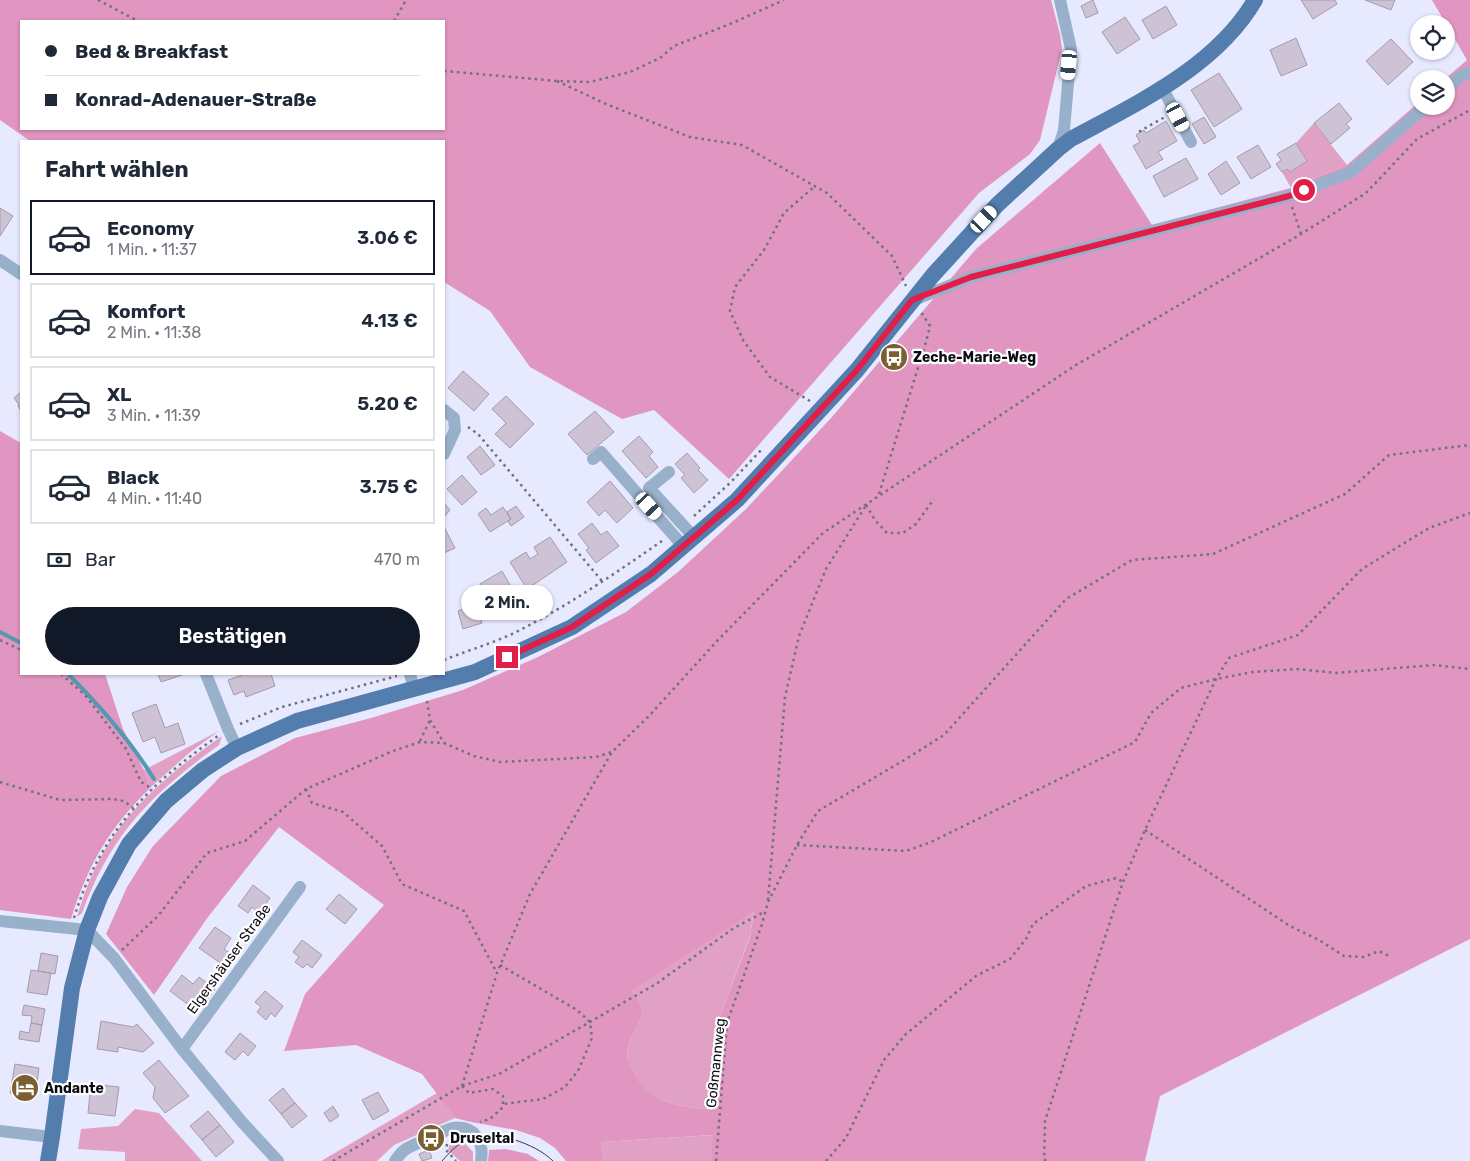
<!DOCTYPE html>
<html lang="de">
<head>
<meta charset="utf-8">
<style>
	body { margin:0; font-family:Rubik,sans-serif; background:#f2f2f3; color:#1f2937; height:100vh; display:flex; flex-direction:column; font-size:19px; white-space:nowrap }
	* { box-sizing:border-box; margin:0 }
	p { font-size:16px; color:#747a83 }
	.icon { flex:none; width:28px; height:28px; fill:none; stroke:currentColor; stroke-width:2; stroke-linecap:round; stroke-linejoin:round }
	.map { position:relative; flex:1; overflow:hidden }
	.sheet { position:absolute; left:20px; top:140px; width:425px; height:535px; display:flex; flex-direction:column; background:#fff; border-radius:0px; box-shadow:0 1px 4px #0004 }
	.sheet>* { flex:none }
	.hud { position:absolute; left:20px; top:20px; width:425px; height:110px; border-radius:0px; box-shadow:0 1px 4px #0004; display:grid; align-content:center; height:110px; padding:0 25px; background:#fff }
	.buttons { position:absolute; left:1410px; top:15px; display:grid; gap:10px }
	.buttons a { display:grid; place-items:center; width:45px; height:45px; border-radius:50%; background:#fff; box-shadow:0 1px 4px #0004; font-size:25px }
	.end { position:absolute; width:22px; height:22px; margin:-11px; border:6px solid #e11d48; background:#fff; box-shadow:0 0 0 2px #fff }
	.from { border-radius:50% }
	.bubble { position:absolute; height:35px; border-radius:18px; background:#fff; box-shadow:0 1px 4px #0004; font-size:16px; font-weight:600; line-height:35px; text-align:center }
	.car { position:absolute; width:15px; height:30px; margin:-15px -8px; border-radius:6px; box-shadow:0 0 4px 1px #0007; background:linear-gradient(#fff 24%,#345 0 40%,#fff 0 76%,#345 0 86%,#fff 0) }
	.hud b { display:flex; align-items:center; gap:18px; height:48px; font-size:19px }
	.hud b+b { border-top:1px solid #e0e1e3 }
	.hud i { width:12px; height:12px; background:#1f2937 }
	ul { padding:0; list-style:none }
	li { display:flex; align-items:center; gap:15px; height:75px; margin:0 10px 8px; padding:0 15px; border:2px solid #e0e1e3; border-radius:0px }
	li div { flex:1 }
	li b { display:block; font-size:19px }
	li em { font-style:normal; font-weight:600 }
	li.selected { border-color:#111827 }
	li>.icon { width:45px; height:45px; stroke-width:1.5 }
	h2 { padding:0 25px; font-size:22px; line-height:60px }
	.pay { display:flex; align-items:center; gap:12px; height:55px; padding:0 25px; font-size:19px }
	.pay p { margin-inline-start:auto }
	.button { display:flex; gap:10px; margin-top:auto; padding:10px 25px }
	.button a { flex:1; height:58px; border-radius:30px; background:#111827; color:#fff; font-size:20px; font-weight:600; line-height:58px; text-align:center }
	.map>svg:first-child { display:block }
	.green { fill:#e1a1c5 }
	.forest { fill:#e096c0; fill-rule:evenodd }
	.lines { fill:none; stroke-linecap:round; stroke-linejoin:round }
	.stream { stroke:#5299b1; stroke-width:4 }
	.building { fill:#cec2d5; stroke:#a69aad }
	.path { stroke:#70717f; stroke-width:2.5; stroke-dasharray:2.5 4; stroke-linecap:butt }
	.minor { stroke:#99b0cb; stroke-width:12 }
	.major { stroke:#527dad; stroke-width:16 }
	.tram { stroke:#393943; stroke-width:1 }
	.route { stroke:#e11d48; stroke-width:6 }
	.labels { text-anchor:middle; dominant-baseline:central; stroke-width:4.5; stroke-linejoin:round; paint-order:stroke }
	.poi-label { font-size:14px; font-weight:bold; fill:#0c0c13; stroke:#fff; text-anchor:start }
	.street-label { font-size:14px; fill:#0c0c13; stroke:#fff }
</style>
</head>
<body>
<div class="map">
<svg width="1470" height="1161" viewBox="0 0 1470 1161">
	<rect width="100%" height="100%" fill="#e7e9ff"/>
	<path class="green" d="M1314 123 1347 165 1291 188 1282 172 1287 169 1290 172 1307 161 1296 143Z
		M219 731 189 753 150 788 144 770Z
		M222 736 219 745C151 795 112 832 82 913L77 917C85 890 95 864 111 840 138 798 182 764 222 736Z
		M754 910 750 936 715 1029V1110C684 1108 643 1103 632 1069 630 1064 627 1058 627 1054 627 1038 645 1020 642 1007 641 1002 635 996 632 991Z
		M437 1093 455 1118 394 1145 377 1161H321Z
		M135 1109 159 1113 202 1161H125V1152L78 1149 81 1129 118 1126Z
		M714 1135 711 1161H604L601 1142Z
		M452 1137 462 1140 473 1152V1161H460L448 1150Z"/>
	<path class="forest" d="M0 0H1051L1060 34 1062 49 1040 140 1030 154 979 193 729 479 654 410 622 419 530 367 490 311 444 282V141H30L0 120ZM444 21V129H21V21Z
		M1432 0H1470V939L1160 1096 1145 1161H711L713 1135 601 1142 604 1161H566L555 1148 540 1138 516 1130 471 1122 455 1118 422 1074 356 1045 284 1051 305 994 384 905 279 827 208 917 154 995 106 934 127 887 153 846 221 776 295 738 371 718 463 690 538 657 626 612 678 572 746 509 832 417 976 249 1100 143 1152 225 1291 188 1347 165 1419 102V106H1446L1445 79 1467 60ZM754 911 750 937 715 1029V1110C684 1108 643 1103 632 1068 630 1064 627 1058 627 1054 627 1038 645 1020 642 1007 641 1002 635 996 632 991Z
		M0 431 21 443V674H105L123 729 144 770 150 788C109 828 88 865 71 919L0 910Z
		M506 1149 528 1154 539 1161H488L489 1150Z"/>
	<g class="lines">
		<path class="stream" d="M0 632 21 643
			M68 674C100 706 130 740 154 779"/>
	</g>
	<path class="building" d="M1093 0 1098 13 1086 18 1081 6Z
		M1301 0H1335L1337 4 1313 19Z
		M1365 0H1395L1391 10Z
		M1166 6 1177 25 1153 39 1142 20Z
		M1125 17 1140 39 1117 54 1102 32Z
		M1296 38 1307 65 1281 76 1270 50Z
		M1391 39 1413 62 1388 85 1366 61Z
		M1219 73 1242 109 1214 127 1191 90Z
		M1339 103 1352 119 1346 124 1350 128 1331 144 1314 123Z
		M1204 117 1216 137 1204 144 1192 124Z
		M1166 121 1177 141 1158 152 1163 159 1146 169 1133 146 1140 142 1136 135 1144 130 1146 133Z
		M1296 143 1307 161 1290 172 1287 169 1282 172 1276 164 1281 160 1277 154Z
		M1258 145 1271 167 1251 179 1237 157Z
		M1186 158 1198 179 1164 197 1153 176Z
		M1226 161 1240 183 1221 195 1208 174Z
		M0 208 13 216 0 236Z
		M463 371 489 394 474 411 448 388Z
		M21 392V411L18 406 19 405 14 398Z
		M506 396 534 424 510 448 495 434 506 423 492 409Z
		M595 411 614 432 587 455 568 434Z
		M639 436 653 452 649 456 658 467 646 478 622 451Z
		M480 446 495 465 481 475 467 457Z
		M687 453 700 468 698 470 708 480 694 493 681 478 685 475 675 464Z
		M462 475 477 492 462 505 447 489Z
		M610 481 633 508 617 523 605 510 599 516 587 502Z
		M444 503 450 510 444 517Z
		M516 506 524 517 511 526 508 521 511 519 507 512Z
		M503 507 511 519 490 532 478 514 486 508 491 515Z
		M592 523 601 535 607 531 619 546 596 563 586 550 589 548 578 534Z
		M444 527 455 548 444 553Z
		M550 537 567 562 527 589 510 562 526 552 530 559 538 554 534 547Z
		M502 571 514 592 493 605 480 584Z
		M474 597 482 623 463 629 458 611 463 609 461 602Z
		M158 674H185L161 682Z
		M241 674H271L275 686 246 697 244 691 234 695 228 680 242 675Z
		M156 704 165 728 178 723 185 744 161 753 155 737 143 742 132 713Z
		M253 885 270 898 259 913 252 907 248 913 238 906Z
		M339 894 357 909 345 924 326 909Z
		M215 927 231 938 224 949 234 956 226 967 199 948Z
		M302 940 322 955 312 968 307 964 303 968 295 962 299 957 293 952Z
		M41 953 58 956 55 974 38 971Z
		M31 970 51 973 47 995 27 992Z
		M182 975 193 984 199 977 215 989 198 1012 170 991Z
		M265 991 283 1006 275 1017 271 1013 266 1020 257 1012 261 1007 255 1002Z
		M24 1005 45 1009 42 1025 31 1023 32 1016 22 1015Z
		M101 1021 133 1027 137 1024 154 1043 143 1052 118 1047V1052L97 1049Z
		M31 1023 42 1025 39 1042 19 1039 20 1031 29 1033Z
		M240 1033 256 1046 248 1056 243 1051 235 1060 225 1052Z
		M159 1060 189 1096 165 1113 153 1098 155 1087 143 1073Z
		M15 1064 39 1068 35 1097 10 1093Z
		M91 1084 119 1087 115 1116 88 1113Z
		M283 1088 295 1103 281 1114 269 1100Z
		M378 1092 389 1111 373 1120 362 1100Z
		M295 1103 307 1116 292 1128 281 1114Z
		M333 1106 339 1116 330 1122 324 1113Z
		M208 1111 220 1125 202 1140 190 1126Z
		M220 1125 234 1142 216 1157 202 1140Z
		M429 1150 432 1158 422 1161 419 1154Z"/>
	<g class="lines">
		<path class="path" d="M98 0 138 21
			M394 21 406 0
			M444 71 557 81 590 82 630 72 660 58 674 46 730 24 784 0
			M557 81 606 104 690 137 742 145 827 193 892 256 906 286
			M1141 132 1140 131 1165 117
			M1292 207 1301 234
			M810 401 770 377 743 340 730 311 735 287 764 250 784 213 815 186
			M468 427 478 434 602 581
			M879 494 926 342 930 326 921 312
			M866 505 875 520 887 533H903L916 524 934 499
			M694 516 731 482 763 448
			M0 640 21 650
			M444 660C466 651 490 644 512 634 565 608 614 574 662 541
			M61 674 85 695 126 749 141 782 153 789
			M427 701 430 720 444 743
			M240 724 282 707 397 676
			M420 741 430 720
			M0 782 60 800 112 799 124 801 133 808
			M306 789 312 803 343 812 382 846 402 884 464 911 497 973
			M1145 830 1290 926 1319 940 1344 956 1364 957 1379 951 1389 956
			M797 845 906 851 931 842 1135 742 1151 713 1181 688 1216 679 1253 672 1297 669 1336 673 1434 665 1470 669
			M768 900 785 697 799 636 826 569 865 507
			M74 918C100 833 147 786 218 736
			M122 950 158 916 207 853 245 841 306 789 393 751 420 742 444 743 474 756 500 762 596 757 612 752
			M500 965 577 1010 590 1022 592 1038 578 1071 565 1087 543 1099 503 1104
			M462 1086 497 973 530 894 612 752 649 716 717 641 823 533 1076 365 1301 234 1366 193 1417 139 1470 110
			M462 1086 469 1093 493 1089 503 1096V1107L490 1119 480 1122
			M447 1144 446 1150 456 1161
			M333 1161 462 1086 499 1074 656 984 734 928 764 912
			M716 1161 727 1023 762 924 768 902 797 845 818 811 906 759 944 735 1066 599 1132 560 1213 554 1345 494 1389 455 1470 445
			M826 1161 846 1138 884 1060 906 1034 976 976 1010 959 1026 939 1033 924 1086 886 1116 878 1123 882
			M1046 1161 1044 1159 1045 1121 1123 882 1145 830 1216 679 1229 658 1298 635 1362 569 1429 528 1470 513"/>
		<path class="minor" d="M1163 89 1191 142
			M1446 89 1462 75 1470 73
			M1058 149 1064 130 1071 49 1060 0
			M0 260 21 274
			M914 300 971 277 1289 196 1351 172 1426 106
			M444 410 454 418 455 430 444 454
			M593 459 601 452 683 546
			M669 472 649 488 694 537
			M206 674 228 729 237 748
			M410 674 414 689
			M0 921 87 930 114 958 182 1049 242 1122 278 1161
			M182 1049 300 887
			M0 1131 52 1137
			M395 1161C398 1157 401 1152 406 1149 411 1146 448 1129 453 1128 475 1125 484 1142 481 1161"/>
		<path class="major" d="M48 1161 52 1137 72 988 87 930 100 897 129 844 166 801 203 770 237 748 297 721 475 672 572 627 651 574 737 500 857 370 933 275 997 205 1058 149 1071 139C1137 103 1216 67 1255 0"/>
		<path class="tram" d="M442 1161C450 1152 458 1143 469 1139 493 1129 535 1143 553 1161"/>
	</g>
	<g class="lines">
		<path class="route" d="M507 657 572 627 651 574 737 500 857 370 912 300 971 277 1289 196 1304 190"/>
	</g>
	<defs>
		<symbol id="bus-disc" viewBox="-11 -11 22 22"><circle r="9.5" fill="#7b5e31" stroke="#fff"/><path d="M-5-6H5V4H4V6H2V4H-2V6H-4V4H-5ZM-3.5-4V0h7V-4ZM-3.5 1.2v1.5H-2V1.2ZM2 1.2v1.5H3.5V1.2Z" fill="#fff"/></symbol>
		<symbol id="hotel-disc" viewBox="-11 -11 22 22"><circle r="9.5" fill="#7b5e31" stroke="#fff"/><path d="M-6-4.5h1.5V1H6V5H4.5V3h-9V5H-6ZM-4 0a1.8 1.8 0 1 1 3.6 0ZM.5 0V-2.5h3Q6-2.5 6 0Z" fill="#fff"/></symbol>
	</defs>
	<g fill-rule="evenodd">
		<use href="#bus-disc" x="878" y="341" width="32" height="32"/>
		<use href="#hotel-disc" x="9" y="1072" width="32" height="32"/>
		<use href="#bus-disc" x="415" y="1122" width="32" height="32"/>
	</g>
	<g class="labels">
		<g class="poi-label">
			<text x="913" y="357">Zeche-Marie-Weg</text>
			<text x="44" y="1088">Andante</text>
			<text x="450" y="1138">Druseltal</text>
		</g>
		<g class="street-label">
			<text transform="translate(229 959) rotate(-54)">Elgershäuser Straße</text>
			<text transform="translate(716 1063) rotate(-84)">Goßmannweg</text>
		</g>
	</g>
</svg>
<div class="buttons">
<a><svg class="icon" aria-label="locate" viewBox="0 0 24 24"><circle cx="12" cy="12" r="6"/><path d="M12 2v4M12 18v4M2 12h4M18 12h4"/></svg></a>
<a><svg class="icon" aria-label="layers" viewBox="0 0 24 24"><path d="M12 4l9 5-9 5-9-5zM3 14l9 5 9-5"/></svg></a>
</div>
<i class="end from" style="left:1304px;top:190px"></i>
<i class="end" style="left:507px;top:657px"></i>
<div class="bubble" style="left:461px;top:585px;width:92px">2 Min.</div>
<i class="car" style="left:1069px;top:65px;rotate:185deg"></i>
<i class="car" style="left:1178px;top:117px;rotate:152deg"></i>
<i class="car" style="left:984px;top:219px;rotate:43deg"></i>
<i class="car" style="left:649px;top:506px;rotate:138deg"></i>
<div class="hud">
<b><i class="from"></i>Bed &amp; Breakfast</b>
<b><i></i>Konrad-Adenauer-Straße</b>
</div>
<section class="sheet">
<h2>Fahrt wählen</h2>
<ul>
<li class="selected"><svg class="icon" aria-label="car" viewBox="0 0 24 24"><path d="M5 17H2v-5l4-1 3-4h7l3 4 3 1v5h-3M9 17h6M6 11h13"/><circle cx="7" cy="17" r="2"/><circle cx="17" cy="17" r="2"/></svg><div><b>Economy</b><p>1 Min. · 11:37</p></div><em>3.06 €</em></li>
<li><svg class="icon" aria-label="car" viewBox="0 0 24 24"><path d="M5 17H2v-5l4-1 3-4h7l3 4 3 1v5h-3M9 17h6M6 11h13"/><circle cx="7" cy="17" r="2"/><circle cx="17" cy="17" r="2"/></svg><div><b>Komfort</b><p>2 Min. · 11:38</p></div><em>4.13 €</em></li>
<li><svg class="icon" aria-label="car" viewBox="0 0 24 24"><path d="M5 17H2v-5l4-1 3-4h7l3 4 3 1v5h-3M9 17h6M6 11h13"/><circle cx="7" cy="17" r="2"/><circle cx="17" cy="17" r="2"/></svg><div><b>XL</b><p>3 Min. · 11:39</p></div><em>5.20 €</em></li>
<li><svg class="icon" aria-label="car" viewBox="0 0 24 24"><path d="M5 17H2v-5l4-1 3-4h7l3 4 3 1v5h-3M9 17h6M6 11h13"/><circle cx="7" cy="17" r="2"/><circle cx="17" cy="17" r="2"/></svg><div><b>Black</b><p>4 Min. · 11:40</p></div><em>3.75 €</em></li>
</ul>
<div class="pay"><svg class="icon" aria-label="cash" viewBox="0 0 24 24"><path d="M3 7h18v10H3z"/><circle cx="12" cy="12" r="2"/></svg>Bar<p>470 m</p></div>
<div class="button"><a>Bestätigen</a></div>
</section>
</div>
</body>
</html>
